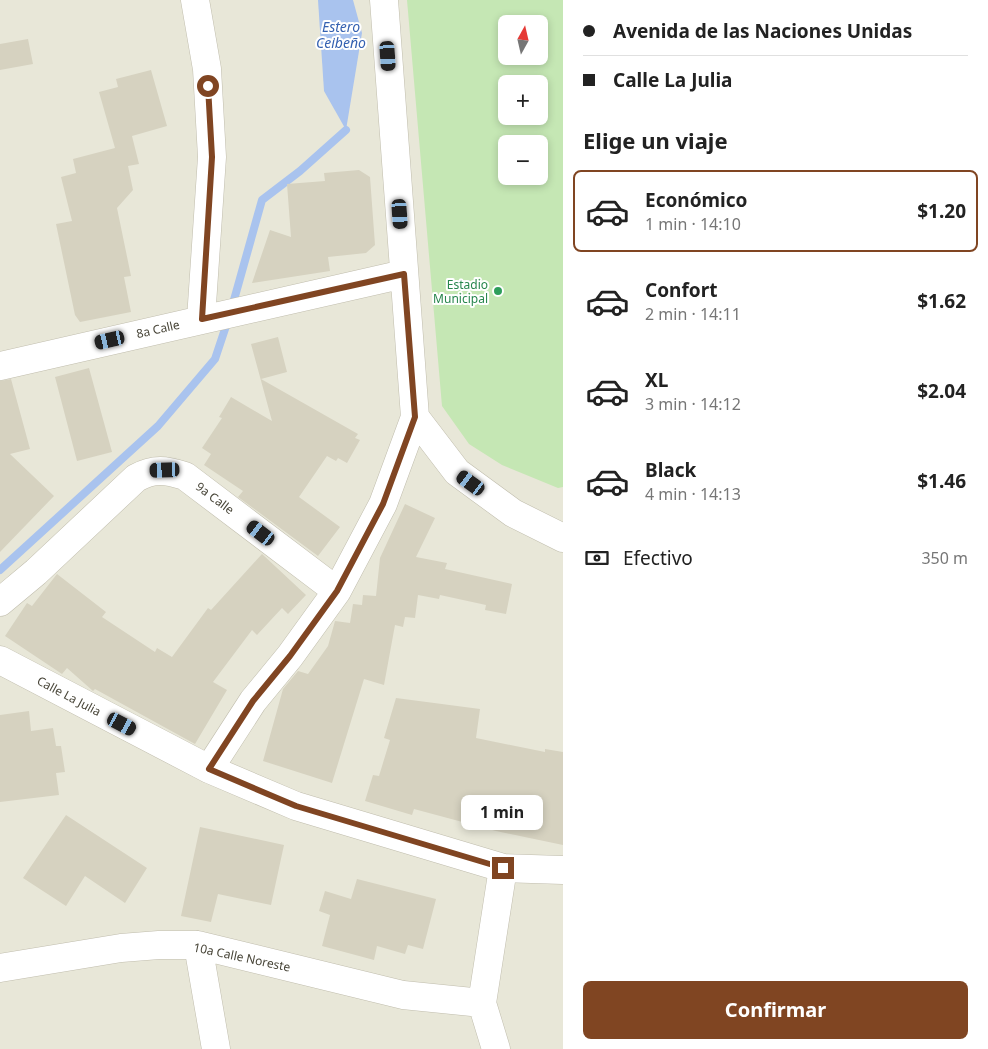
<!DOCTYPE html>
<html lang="es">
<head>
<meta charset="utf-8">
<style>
	body { margin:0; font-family:"Noto Sans",sans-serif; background:#f6f6f6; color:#222; height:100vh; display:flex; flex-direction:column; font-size:19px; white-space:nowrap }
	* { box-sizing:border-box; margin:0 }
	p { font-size:16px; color:#767676 }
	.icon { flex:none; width:28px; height:28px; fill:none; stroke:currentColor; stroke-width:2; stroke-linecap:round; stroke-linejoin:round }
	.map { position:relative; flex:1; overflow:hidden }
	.drawer { display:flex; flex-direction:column; background:#fff; width:425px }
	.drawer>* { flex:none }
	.top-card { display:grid; align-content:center; height:110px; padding:0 20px; background:#fff }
	.needle { width:32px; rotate:8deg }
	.tools { position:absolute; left:498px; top:15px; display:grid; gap:10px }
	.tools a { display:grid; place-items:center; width:50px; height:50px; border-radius:8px; background:#fff; box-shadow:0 2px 8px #0003; font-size:25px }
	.end { position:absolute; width:22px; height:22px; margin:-11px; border:6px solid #804522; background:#fff; box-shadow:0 0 0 2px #fff }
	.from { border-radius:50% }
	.bubble { position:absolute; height:35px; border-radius:8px; background:#fff; box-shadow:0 2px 8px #0003; font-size:16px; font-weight:700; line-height:35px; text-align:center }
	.car { position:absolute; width:15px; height:30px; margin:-15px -8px; border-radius:6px; box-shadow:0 0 4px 1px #0007; background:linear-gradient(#222 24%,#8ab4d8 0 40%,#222 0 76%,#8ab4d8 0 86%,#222 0) }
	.top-card b { display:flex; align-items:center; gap:18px; height:48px; font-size:19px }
	.top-card b+b { border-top:1px solid #e0e0e0 }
	.top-card i { width:12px; height:12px; background:#222 }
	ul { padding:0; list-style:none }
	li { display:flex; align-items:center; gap:15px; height:82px; margin:0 10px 8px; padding:0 10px; border:2px solid transparent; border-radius:8px }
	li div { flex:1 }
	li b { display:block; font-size:19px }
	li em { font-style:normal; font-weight:700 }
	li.current { border-color:#804522 }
	li>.icon { width:45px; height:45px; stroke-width:1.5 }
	h2 { padding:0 20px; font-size:22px; line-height:60px }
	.pay { display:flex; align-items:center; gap:12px; height:55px; padding:0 20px; font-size:19px }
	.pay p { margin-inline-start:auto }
	.primary-button { display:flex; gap:10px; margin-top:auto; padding:10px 20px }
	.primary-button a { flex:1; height:58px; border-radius:8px; background:#804522; color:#fff; font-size:20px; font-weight:700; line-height:58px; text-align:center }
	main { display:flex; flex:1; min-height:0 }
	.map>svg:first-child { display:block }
	.residential { fill:#e8e7d8; fill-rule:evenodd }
	.green { fill:#c5e7b4; fill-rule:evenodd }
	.water { fill:#a9c3ee }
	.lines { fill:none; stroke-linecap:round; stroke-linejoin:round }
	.stream { stroke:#a9c3ee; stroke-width:8 }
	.building { fill:#d6d2c0 }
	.minor-casing { stroke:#c0bdad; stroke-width:29 }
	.minor { stroke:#fff; stroke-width:28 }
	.route { stroke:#804522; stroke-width:6 }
	.leisure-dot { fill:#2e9e5b; stroke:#fff; stroke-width:2 }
	.labels { text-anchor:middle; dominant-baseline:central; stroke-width:4; stroke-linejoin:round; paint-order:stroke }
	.leisure-label { font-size:12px; fill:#27864d; stroke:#fff; text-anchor:end }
	.street-label { font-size:12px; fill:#484538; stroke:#fff }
	.water-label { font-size:14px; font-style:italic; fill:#3461b1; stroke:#fff }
</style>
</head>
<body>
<main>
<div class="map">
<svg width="563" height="1049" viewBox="0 0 563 1049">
	<rect width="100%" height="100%" fill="#f4f3ea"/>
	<path class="residential" d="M0 0H563V1049H0ZM506 24H539V56H506ZM506 84H539V116H506ZM506 144H539V176H506Z"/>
	<path class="green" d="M407 0H563V487L558 488 502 465 469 444 442 406ZM506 24H539V56H506ZM506 84H539V116H506ZM506 144H539V176H506Z"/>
	<path class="water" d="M318 0H353L362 33 346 130 324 91Z"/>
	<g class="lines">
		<path class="stream" d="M232 307 262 200 300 171 346 130
			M0 570 158 426 215 359 228 320"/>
	</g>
	<path class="building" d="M28 39 33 64 0 70V44Z
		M151 70 167 126 132 136 139 164 128 166 133 190 117 208 131 276 124 277 131 312 80 322 75 315 56 224 72 221 61 177 76 173 73 159 115 148 99 92 118 87 116 79Z
		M359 170 370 177 375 245 366 253 328 257 330 271 252 283 270 230 291 237 287 184 325 181 324 173Z
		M278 337 287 372 261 379 358 434 355 438 360 440 347 463 338 458 336 461 327 456 299 497 340 527 318 556 238 497 243 491 204 465 211 454 202 448 222 418 219 417 231 397 272 421 251 344Z
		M89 368 112 452 77 461 55 377Z
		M11 379 30 449 10 454 54 496 0 552V381Z
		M405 504 435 518 416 557 447 563 445 569 512 584 506 614 485 610 486 605 440 595 439 599 418 595 415 618 405 617 403 627 395 625 384 685 364 679 332 783 263 761 283 689 298 671 308 674 328 646 335 621 350 623 353 604 362 605 363 595 376 596 380 558Z
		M262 554 306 595 288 614 282 608 257 635 252 630 213 682 227 690 195 744 95 689 93 691 67 668 62 674 5 636 27 603 32 606 57 574 106 612 102 617 155 652 157 648 172 657 208 608 211 610Z
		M396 698 480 709 476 738 545 752V749L563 752V845L496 831 414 809 412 815 365 801 373 775 379 776 390 740 384 738Z
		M29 711 31 731 53 728 56 746H61L65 772 56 773 59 795 0 802V715Z
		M66 815 147 868 125 903 85 876 66 906 23 878Z
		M200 827 284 845 271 905 218 894 211 922 181 916Z
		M357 879 436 899 423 949 408 945 405 954 377 946 374 960 322 946 330 915 319 911 325 891 351 899Z"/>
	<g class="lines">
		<defs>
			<path id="minor" d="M195 0 207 69 212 157 201 319
				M0 366 404 274
				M415 417 457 472 513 513 563 538
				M0 602 36 572 136 478C154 468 166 470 185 476L337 591
				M0 660 209 769 296 806 503 868 563 870
				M209 769 253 701 290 656 337 591 383 504 415 417 384 0
				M198 945 216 1049
				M0 968 121 948 159 945H198L403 995 482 1003
				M496 1049 482 1003 503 868"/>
		</defs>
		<use href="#minor" class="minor-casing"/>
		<use href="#minor" class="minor"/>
	</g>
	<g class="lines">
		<path class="route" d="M208 86 212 157 202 319 404 274 415 417 383 504 337 591 290 656 253 701 209 769 296 806 503 868"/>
	</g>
	<circle class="leisure-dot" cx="498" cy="291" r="5"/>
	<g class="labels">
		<g class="leisure-label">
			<text x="488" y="284">Estadio<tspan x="488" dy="14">Municipal</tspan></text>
		</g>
		<g class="street-label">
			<text transform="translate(158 329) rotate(-13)">8a Calle</text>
			<text transform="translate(215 498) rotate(37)">9a Calle</text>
			<text transform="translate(69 696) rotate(28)">Calle La Julia</text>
			<text transform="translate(242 957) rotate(12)">10a Calle Noreste</text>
		</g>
		<g class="water-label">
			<text x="341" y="26">Estero<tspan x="341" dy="16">Ceibeño</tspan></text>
		</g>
	</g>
</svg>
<div class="tools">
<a><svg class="needle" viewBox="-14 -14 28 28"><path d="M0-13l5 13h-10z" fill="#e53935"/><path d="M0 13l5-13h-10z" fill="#767676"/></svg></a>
<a>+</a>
<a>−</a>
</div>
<i class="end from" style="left:208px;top:86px"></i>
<i class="end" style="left:503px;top:868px"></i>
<div class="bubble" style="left:461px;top:795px;width:82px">1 min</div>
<i class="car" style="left:388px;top:56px;rotate:176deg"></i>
<i class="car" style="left:400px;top:214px;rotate:176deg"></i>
<i class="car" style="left:110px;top:340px;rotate:257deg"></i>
<i class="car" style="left:165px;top:470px;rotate:268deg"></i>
<i class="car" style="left:471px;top:483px;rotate:306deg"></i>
<i class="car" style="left:261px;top:533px;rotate:307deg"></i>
<i class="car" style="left:122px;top:724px;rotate:118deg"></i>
</div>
<section class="drawer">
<div class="top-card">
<b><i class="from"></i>Avenida de las Naciones Unidas</b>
<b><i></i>Calle La Julia</b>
</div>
<h2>Elige un viaje</h2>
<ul>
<li class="current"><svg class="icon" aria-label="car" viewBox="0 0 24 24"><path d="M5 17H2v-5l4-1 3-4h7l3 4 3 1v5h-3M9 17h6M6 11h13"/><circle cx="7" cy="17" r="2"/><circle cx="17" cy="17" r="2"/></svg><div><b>Económico</b><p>1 min · 14:10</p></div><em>$1.20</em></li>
<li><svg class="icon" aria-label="car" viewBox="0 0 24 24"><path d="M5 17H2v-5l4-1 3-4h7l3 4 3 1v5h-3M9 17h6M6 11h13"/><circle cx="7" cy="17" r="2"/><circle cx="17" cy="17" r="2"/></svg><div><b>Confort</b><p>2 min · 14:11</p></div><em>$1.62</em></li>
<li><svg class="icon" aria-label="car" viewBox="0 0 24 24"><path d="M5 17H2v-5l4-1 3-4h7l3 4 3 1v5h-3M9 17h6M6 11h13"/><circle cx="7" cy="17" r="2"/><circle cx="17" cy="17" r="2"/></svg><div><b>XL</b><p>3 min · 14:12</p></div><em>$2.04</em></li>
<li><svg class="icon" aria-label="car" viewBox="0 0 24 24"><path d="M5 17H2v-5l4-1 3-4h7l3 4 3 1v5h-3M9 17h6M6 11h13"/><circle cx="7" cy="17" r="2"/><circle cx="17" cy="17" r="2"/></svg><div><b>Black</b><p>4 min · 14:13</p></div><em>$1.46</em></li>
</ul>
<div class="pay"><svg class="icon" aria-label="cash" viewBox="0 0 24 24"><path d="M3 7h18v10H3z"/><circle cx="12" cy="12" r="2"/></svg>Efectivo<p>350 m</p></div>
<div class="primary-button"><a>Confirmar</a></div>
</section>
</main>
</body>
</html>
